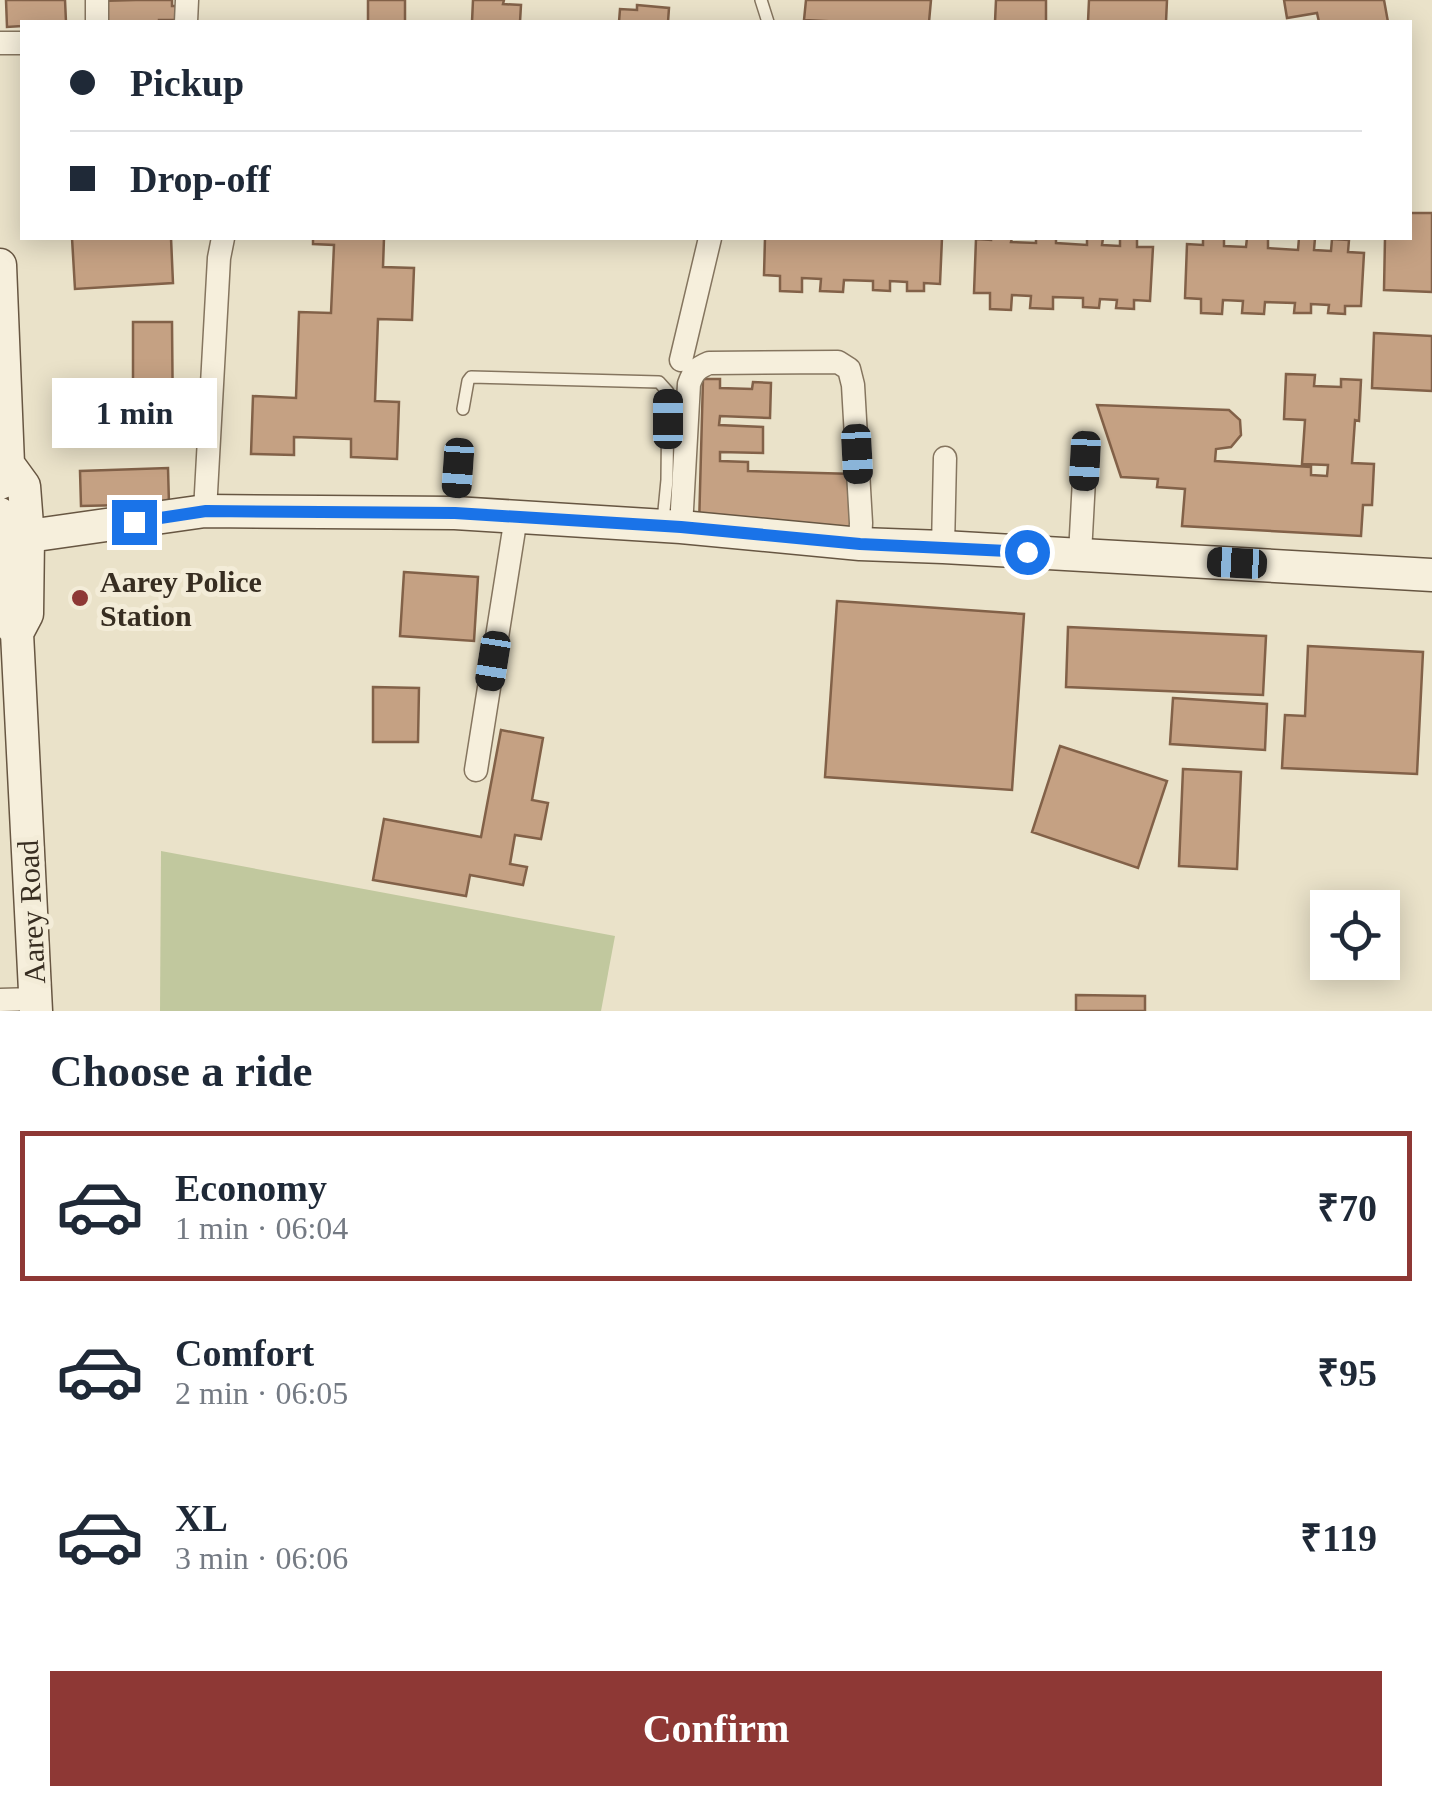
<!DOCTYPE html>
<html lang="en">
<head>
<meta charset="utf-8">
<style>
	body { margin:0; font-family:Georgia,serif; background:#f2f2f3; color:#1f2937; height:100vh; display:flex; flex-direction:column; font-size:38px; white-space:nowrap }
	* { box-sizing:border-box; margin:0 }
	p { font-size:32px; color:#747a83 }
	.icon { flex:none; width:55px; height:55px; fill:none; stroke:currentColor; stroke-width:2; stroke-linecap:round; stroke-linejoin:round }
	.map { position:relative; height:1011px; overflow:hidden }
	.sheet { display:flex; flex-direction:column; background:#fff; flex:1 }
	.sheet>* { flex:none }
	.banner { position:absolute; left:20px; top:20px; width:1392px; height:220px; border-radius:0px; box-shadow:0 5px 25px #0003; display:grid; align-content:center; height:220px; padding:0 50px; background:#fff }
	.fabs { position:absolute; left:1310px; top:890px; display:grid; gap:20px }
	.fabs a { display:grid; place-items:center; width:90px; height:90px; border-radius:0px; background:#fff; box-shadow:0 5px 25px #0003; font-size:50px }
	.end { position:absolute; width:45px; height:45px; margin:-22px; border:12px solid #1a73e8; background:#fff; box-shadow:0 0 0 5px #fff }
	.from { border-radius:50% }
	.bubble { position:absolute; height:70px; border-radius:0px; background:#fff; box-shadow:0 5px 25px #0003; font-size:32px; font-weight:700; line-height:70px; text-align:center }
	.car { position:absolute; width:30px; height:60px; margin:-30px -15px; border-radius:12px; box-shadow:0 0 8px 2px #0007; background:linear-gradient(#222 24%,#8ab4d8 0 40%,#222 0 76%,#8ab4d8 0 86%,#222 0) }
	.banner b { display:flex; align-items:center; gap:35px; height:95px; font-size:38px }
	.banner b+b { border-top:2px solid #e0e1e3 }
	.banner i { width:25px; height:25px; background:#1f2937 }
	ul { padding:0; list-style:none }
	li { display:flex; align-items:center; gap:30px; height:150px; margin:0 20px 15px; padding:0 30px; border:5px solid transparent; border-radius:0px }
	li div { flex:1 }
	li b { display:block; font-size:38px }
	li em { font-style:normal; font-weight:700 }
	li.current { border-color:#8e3835 }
	li>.icon { width:90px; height:90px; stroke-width:1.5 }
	h2 { padding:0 50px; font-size:45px; line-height:120px }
	.button { display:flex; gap:20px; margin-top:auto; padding:20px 50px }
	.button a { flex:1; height:115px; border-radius:0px; background:#8e3835; color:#fff; font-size:40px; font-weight:700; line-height:115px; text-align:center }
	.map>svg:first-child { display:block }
	.green { fill:#c1c89e }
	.building { fill:#c5a183; stroke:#826148; stroke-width:2.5 }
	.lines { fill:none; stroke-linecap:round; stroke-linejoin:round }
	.lane-casing { stroke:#85755f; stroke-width:14 }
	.street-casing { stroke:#85755f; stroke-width:25 }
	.secondary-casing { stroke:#675642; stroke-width:35 }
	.lane { stroke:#f6efdc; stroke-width:11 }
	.street { stroke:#f6efdc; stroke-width:22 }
	.secondary { stroke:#f6efdc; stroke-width:32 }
	.route { stroke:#1a73e8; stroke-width:12 }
	.poi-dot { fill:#8e3835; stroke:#f3ecd8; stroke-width:4 }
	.labels { text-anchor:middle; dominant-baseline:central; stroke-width:10; stroke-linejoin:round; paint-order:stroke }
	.poi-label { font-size:30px; font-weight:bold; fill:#372d21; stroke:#f3ecd8; text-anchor:start }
	.street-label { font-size:30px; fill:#372d21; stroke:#f3ecd8 }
</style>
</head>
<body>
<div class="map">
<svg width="1432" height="1011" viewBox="0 0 1432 1011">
	<rect width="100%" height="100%" fill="#eae2c9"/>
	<path class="green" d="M161 851 615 936 601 1011H160Z"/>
	<path class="building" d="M6 0H65L66 22H22V26L7 27Z
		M136 0H172V6H182V20H159V22L99 21V1Z
		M368 0H405V22H368Z
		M473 0H504L503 4 521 5 520 22H472Z
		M806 0H931L929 22H844L804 20Z
		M996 0H1046V22H995Z
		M1089 0H1167L1166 22H1088Z
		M1284 0H1384L1388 22H1319L1317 13 1287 18Z
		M637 5 669 8 668 22H619L620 9 637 10Z
		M1410 213H1432V292L1384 290 1385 238H1410Z
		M72 238H171L173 283 75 289Z
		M313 238H384L383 267 414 268 412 320 378 319 375 401 399 402 397 459 351 457V439L294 437V455L251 454 253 396 296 398 299 312 331 313 334 245 313 244Z
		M765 238H942L940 284 924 283V291H907V282L890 281V291L873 290V281L844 280 843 292 820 291 821 279 802 278V292L780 291V276L764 275Z
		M991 238H1012L1011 242 1036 243V238H1056V243L1087 245V238H1103L1102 245 1120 246V238H1137V247H1153L1150 301 1134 300V309L1116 308 1117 300 1100 299 1099 308 1083 307V298L1053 297V309L1030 308 1031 296 1012 295 1011 310 990 309V293H974L976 239 991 240Z
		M1203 238H1224V246L1246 247 1247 238H1268V248L1298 250 1299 238H1315L1314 250 1331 251 1332 239 1349 240 1348 252 1364 253 1361 306H1345V314L1328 313 1329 305 1311 304V313H1294L1295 303 1265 302 1264 314 1242 313 1243 301 1223 300 1222 314 1201 313V299L1185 298 1187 244 1203 245Z
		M133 322H172L173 431H133Z
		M1374 333 1432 336V391L1372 388Z
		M1286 374 1315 375 1314 386 1341 387V379L1361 380 1359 421 1355 420 1352 463 1374 464 1372 505H1363L1361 536 1182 526 1185 489 1157 487 1158 479 1121 477 1097 405 1229 410 1240 420 1241 435 1231 447 1216 449 1215 461 1311 467V475L1327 476 1328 465 1302 464 1305 420 1284 419Z
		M703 379H720V388L752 389 753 382 771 383 770 418 720 416 719 425 763 427V453L720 452V461L748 462V471L855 474 853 531 699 527Z
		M168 468 169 504 81 506 80 471Z
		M404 572 478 577 474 641 400 636Z
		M837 601 1024 614 1012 790 825 777Z
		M1068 627 1266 636 1263 695 1066 687Z
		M1308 646 1423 652 1417 774 1282 768 1285 715 1305 716Z
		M373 687 419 688 418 742H373Z
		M1173 698 1267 704 1265 750 1170 744Z
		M501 730 543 738 532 800 548 803 541 839 515 835 510 864 527 867 523 885 470 875 466 896 373 880 384 819 481 837Z
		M1060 746 1167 781 1138 868 1032 832Z
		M1183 769 1241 772 1237 869 1179 866Z
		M1076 995 1145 996V1011H1076Z"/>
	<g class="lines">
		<defs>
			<path id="lane" d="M761 0 768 22
				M463 409 468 381 471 377 659 382 668 392 667 480 663 521
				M455 509 459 453"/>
			<path id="street" d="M97 22V0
				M186 22 187 0
				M0 43H22
				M681 360 710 238
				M205 511 219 258 223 238
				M681 527 689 384C693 372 697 368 709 363L838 362 849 369 853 385 861 523 860 544
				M943 547 945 458
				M1080 554 1085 461
				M476 770 516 517
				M0 1000 35 999"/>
			<path id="secondary" d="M0 265 8 464 0 483
				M8 464 24 486 28 538 27 614 17 633 36 1011
				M0 514 3 615 17 633
				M1 540 205 511 455 513 681 527 860 544 943 547 1432 575"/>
		</defs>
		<use href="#lane" class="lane-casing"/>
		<use href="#street" class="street-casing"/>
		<use href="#secondary" class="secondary-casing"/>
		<use href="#lane" class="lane"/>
		<use href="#street" class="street"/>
		<use href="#secondary" class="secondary"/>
	</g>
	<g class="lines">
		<path class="route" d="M134 522 206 511 455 513 681 527 860 544 1027 552"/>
	</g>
	<circle class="poi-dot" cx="80" cy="598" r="10"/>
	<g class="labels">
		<g class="poi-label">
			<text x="100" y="581">Aarey Police<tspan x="100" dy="34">Station</tspan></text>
		</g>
		<g class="street-label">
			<text transform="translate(31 912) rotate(-93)">Aarey Road</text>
		</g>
	</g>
</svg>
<div class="fabs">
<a><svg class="icon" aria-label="locate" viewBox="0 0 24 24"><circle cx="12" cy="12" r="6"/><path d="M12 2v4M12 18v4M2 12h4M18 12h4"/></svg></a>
</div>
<i class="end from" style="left:1027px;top:552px"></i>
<i class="end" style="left:134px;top:522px"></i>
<div class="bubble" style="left:52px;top:378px;width:165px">1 min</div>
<i class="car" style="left:668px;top:419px;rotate:0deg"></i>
<i class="car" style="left:857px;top:454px;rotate:177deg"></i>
<i class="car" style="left:1085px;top:461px;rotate:183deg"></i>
<i class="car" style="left:458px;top:468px;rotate:184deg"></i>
<i class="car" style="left:1237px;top:563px;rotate:273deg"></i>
<i class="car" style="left:493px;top:661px;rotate:189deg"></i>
<div class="banner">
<b><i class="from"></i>Pickup</b>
<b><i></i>Drop-off</b>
</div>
</div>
<section class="sheet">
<h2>Choose a ride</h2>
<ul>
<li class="current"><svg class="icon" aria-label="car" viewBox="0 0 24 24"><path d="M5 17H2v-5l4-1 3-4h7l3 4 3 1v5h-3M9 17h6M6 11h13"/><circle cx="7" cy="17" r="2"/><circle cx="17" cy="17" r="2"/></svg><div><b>Economy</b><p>1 min · 06:04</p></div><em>₹70</em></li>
<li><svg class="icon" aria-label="car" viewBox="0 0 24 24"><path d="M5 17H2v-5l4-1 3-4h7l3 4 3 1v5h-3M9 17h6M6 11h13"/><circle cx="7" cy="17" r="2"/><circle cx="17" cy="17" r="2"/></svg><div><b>Comfort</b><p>2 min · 06:05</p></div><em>₹95</em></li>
<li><svg class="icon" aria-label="car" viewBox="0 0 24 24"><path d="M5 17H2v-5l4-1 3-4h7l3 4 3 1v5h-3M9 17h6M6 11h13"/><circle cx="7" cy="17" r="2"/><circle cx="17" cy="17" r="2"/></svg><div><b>XL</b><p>3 min · 06:06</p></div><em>₹119</em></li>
</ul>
<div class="button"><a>Confirm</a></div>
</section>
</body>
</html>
